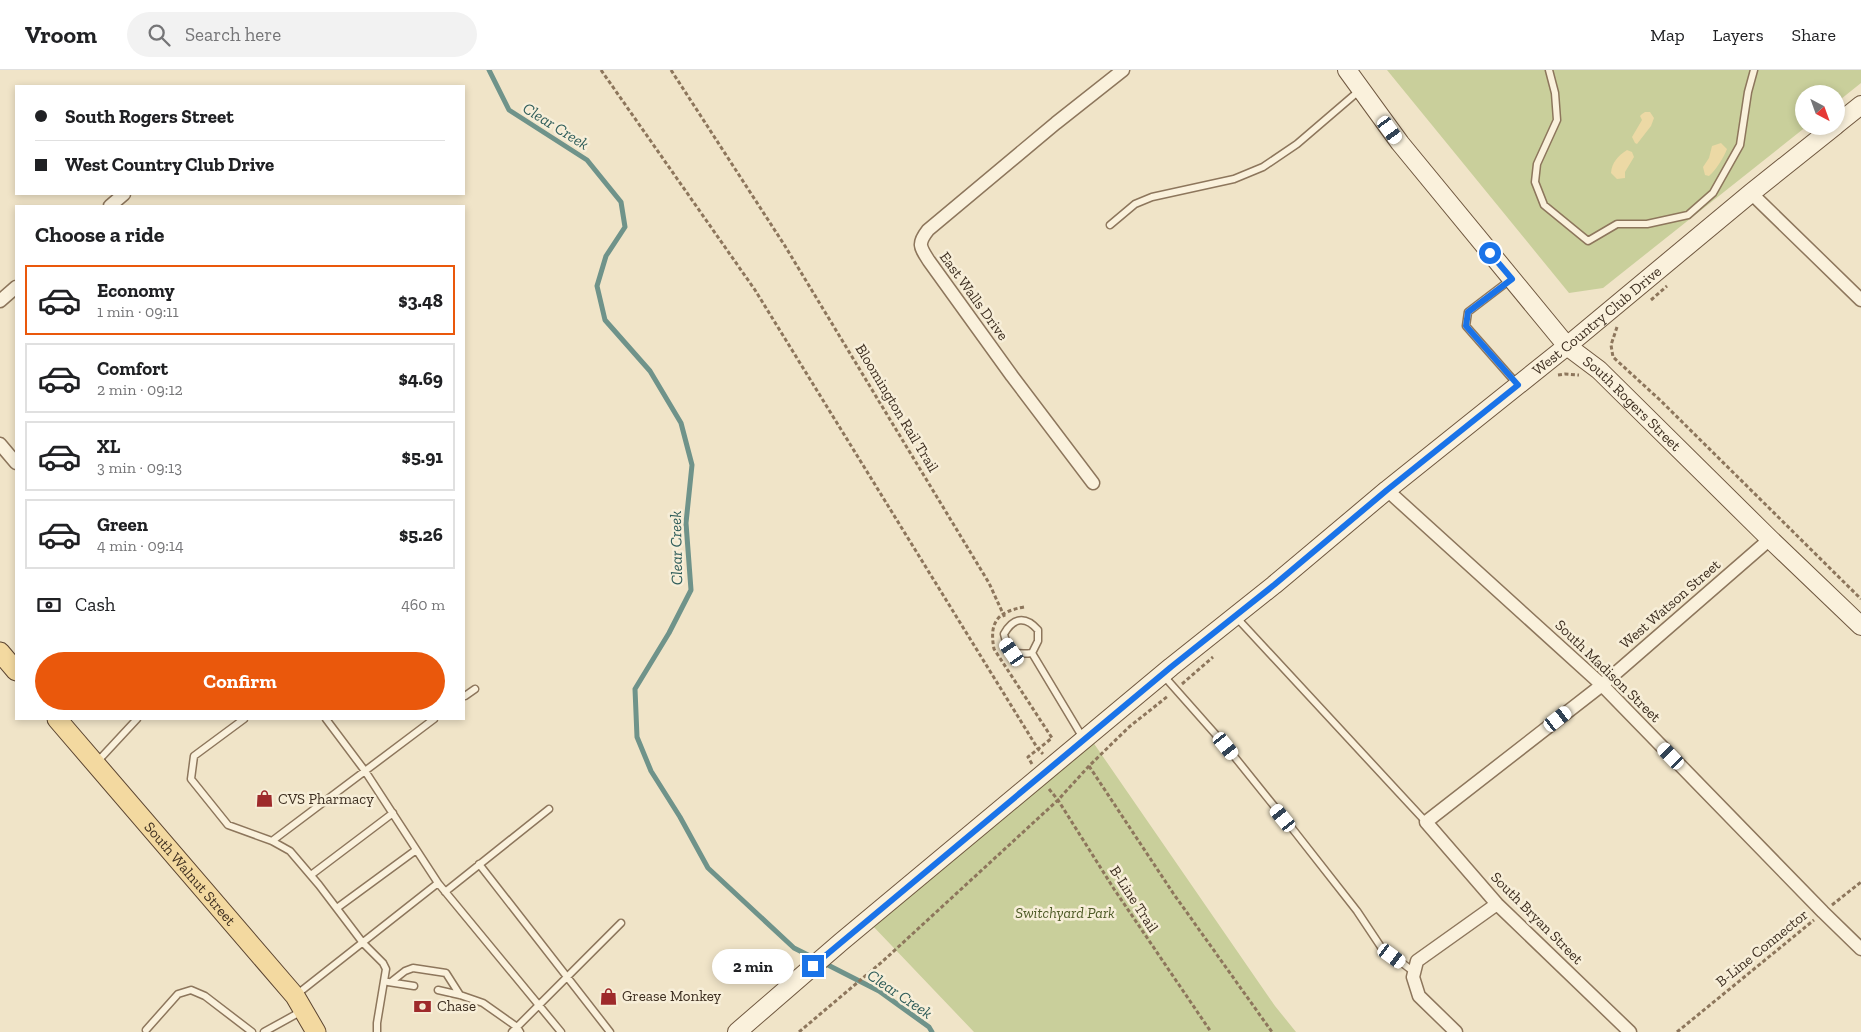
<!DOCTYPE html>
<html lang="en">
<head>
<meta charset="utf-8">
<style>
	body { margin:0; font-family:"Zilla Slab",serif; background:#f2f2f2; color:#202124; height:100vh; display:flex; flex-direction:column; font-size:19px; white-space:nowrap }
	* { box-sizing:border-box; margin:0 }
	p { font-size:16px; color:#757577 }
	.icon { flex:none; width:28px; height:28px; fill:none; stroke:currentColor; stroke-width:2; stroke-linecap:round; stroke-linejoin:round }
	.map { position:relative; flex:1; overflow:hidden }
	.sheet { position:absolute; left:15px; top:135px; width:450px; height:515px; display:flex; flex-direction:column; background:#fff; border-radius:0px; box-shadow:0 2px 8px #0003 }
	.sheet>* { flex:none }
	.guide { position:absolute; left:15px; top:15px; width:450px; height:110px; border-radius:0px; box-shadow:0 2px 8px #0003; display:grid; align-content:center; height:110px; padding:0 20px; background:#fff }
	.needle { width:32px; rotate:139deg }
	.tools { position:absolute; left:1795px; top:15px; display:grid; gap:10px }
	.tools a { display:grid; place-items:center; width:50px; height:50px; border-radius:50%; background:#fff; box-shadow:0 2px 8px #0003; font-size:25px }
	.end { position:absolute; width:22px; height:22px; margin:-11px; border:6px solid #1a73e8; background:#fff; box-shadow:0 0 0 2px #fff }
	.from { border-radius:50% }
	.bubble { position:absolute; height:35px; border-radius:18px; background:#fff; box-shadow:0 2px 8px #0003; font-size:16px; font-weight:800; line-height:35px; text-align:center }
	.car { position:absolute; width:15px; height:30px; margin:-15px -8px; border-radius:6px; box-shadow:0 0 4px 1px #0007; background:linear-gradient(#fff 24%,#345 0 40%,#fff 0 76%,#345 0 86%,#fff 0) }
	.guide b { display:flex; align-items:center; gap:18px; height:48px; font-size:19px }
	.guide b+b { border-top:1px solid #e0e0e0 }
	.guide i { width:12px; height:12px; background:#202124 }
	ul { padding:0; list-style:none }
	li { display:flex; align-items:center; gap:15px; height:70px; margin:0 10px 8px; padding:0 10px; border:2px solid #e0e0e0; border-radius:0px }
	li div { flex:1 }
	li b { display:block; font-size:19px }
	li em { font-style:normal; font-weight:800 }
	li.selected { border-color:#ea580c }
	li>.icon { width:45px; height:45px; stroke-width:1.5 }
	h2 { padding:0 20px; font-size:22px; line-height:60px }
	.pay { display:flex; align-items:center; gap:12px; height:55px; padding:0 20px; font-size:19px }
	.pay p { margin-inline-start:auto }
	.cta { display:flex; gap:10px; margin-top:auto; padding:10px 20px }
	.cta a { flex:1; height:58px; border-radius:30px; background:#ea580c; color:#fff; font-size:20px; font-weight:800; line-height:58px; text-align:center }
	header { display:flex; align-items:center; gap:30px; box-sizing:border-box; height:70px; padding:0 25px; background:#fff; border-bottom:1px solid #e0e0e0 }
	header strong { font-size:24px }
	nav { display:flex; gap:28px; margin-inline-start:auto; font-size:18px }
	.search { width:350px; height:45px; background:#f2f2f2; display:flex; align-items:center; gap:12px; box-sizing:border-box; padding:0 18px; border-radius:28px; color:#757577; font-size:19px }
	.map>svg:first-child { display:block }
	.green { fill:#c9cf9b }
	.sand { fill:#ecd9a5 }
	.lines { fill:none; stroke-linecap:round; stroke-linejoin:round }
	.stream { stroke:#6f938a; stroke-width:5 }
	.lane-casing { stroke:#8d765c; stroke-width:9 }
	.street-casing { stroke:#8d765c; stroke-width:15 }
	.secondary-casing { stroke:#6f573f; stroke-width:20 }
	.primary-casing { stroke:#5b4430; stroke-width:21 }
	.path { stroke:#8d765c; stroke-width:3; stroke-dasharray:4 2.5; stroke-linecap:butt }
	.lane { stroke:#faf1dc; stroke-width:6 }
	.street { stroke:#faf1dc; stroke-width:12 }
	.secondary { stroke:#faf1dc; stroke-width:18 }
	.primary { stroke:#f3d9a0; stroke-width:19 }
	.route { stroke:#1a73e8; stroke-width:6 }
	.labels { text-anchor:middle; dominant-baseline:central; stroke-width:5; stroke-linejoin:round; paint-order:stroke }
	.street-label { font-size:15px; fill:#3d2e20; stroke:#f7eed8 }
	.poi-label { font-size:15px; fill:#3d2e20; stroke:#f7eed8; text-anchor:start }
	.park-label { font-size:15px; font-style:italic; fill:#4d5a26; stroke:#f7eed8 }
	.water-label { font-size:16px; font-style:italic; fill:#2f5d5a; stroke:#f7eed8 }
</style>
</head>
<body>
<header>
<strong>Vroom</strong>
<div class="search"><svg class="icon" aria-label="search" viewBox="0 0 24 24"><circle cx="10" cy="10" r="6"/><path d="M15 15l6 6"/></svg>Search here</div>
<nav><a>Map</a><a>Layers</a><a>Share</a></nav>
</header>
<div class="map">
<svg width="1861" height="962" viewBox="0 0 1861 962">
	<rect width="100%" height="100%" fill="#f0e4c8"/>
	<path class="green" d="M1387 0H1861V13L1836 33V24H1804V56H1807L1603 218 1569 223Z
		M1086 662 1275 936 1296 962H974L871 854Z"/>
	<path class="sand" d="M1645 42H1650L1654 48 1651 56 1637 74 1635 73 1632 67 1642 50 1640 46 1642 44Z
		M1721 73 1727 79C1724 87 1716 100 1709 106L1705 105 1703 97 1709 88 1712 76Z
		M1627 80 1632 82 1634 87 1625 102V108L1617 109 1611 103C1612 92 1618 86 1627 80Z"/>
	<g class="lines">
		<path class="stream" d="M489 0 509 40 587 90 621 132 625 157 606 186 597 216 605 250 650 301 681 353 692 395 686 453 691 520 669 563 635 619 637 667 651 701 680 747 708 798 794 878 816 889
			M824 893 879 921 929 957 932 962"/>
		<defs>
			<path id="lane" d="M1549 0 1555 23 1557 50 1537 94 1535 112 1544 135 1588 171 1617 154H1647L1688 145 1713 123 1740 75 1748 22 1754 0
				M1110 155 1135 134 1152 127 1234 109 1263 97 1297 74 1360 20
				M1510 210 1468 242 1466 256 1517 314
				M1236 547 1426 752
				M1032 583C1014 585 1008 583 1004 564 1013 548 1025 545 1038 560V571L1032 583 1083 668
				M1163 605 1225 675 1295 762 1357 841 1381 877 1414 902
				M465 626 475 619
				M244 649 194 686 191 709 228 755 272 771 290 781 319 815 363 873 383 893 386 899 377 953V962
				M97 692 137 649
				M272 771 434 649
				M479 794 610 962
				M311 805 393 743
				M438 813 561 962
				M445 822 549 739
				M337 838 416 780
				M388 912 414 916
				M391 912 405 901 413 898 446 903 460 925
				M438 920 460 925 483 933 517 957 520 962
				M296 925 438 813 365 701 326 649
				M146 960 178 924 191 920 205 926 252 962
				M264 962 302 941
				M512 962 621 853"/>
			<path id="street" d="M1751 123 1861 230
				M110 136 124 124
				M0 231 16 217
				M0 374 16 393
				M1093 413 1012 306 929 191C920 177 917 174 928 160L1056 53 1123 0
				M1387 420 1602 615 1823 842 1861 879
				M1456 962 1419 926 1413 907 1417 891 1497 834
				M1630 962 1497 834 1426 752 1602 615 1770 469"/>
			<g id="secondary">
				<path id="s1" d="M1347 0 1400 73 1567 276 1599 300 1770 469 1861 556"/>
				<path d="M1836 55 1861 35"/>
				<path id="s2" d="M737 962 841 872 1171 597 1274 515 1387 420 1567 276 1751 123 1835 56"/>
			</g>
			<g id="primary">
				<path d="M0 582 16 601"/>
				<path id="s3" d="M57 649 295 926 316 962"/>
			</g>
		</defs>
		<use href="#lane" class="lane-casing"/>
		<use href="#street" class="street-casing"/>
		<use href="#secondary" class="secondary-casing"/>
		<use href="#primary" class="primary-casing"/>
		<path class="path" d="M601 0 755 220 1038 679 1043 684
			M671 0 785 176 989 513 1005 548
			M1651 230 1667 216
			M1617 257 1611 275 1613 287 1660 330 1861 529
			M1558 305 1565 304 1579 305
			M1024 537C997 542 989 552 994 579L1052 668 1028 687 1032 694
			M1182 614 1213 587
			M1089 696 1173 823 1272 962
			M1049 719 1058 730 1114 819 1211 962
			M1832 835 1861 812
			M799 962 883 891 1058 730 1089 696 1129 657 1168 626
			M1677 962 1814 850"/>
		<use href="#lane" class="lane"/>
		<use href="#street" class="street"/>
		<use href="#secondary" class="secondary"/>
		<use href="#primary" class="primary"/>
	</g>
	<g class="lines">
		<path class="route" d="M813 896 1171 597 1274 515 1387 420 1518 315 1466 256 1468 242 1512 209 1490 183"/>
	</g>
	<defs>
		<symbol id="shop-bare" viewBox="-9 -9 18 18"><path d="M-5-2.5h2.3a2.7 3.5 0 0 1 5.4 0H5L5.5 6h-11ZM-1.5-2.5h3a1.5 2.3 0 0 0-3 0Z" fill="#9e2a2b" stroke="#f7eed8" stroke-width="2.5" paint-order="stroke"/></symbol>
		<symbol id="bank-bare" viewBox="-9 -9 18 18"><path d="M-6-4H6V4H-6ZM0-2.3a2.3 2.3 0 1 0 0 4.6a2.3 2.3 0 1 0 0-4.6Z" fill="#9e2a2b" stroke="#f7eed8" stroke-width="2.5" paint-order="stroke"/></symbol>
	</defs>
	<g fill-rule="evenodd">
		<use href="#shop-bare" x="252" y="716" width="25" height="25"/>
		<use href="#shop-bare" x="596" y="914" width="25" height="25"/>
		<use href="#bank-bare" x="410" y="924" width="25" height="25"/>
	</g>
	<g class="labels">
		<g class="street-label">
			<text transform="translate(974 226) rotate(54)">East Walls Drive</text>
			<text stroke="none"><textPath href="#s2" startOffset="1116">West Country Club Drive</textPath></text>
			<text stroke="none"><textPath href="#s1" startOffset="440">South Rogers Street</textPath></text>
			<text transform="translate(897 338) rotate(59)">Bloomington Rail Trail</text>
			<text transform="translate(1670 534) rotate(-41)">West Watson Street</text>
			<text transform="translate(1608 601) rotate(44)">South Madison Street</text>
			<text stroke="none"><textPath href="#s3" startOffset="204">South Walnut Street</textPath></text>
			<text transform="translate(1134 829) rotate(57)">B-Line Trail</text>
			<text transform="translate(1537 848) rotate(45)">South Bryan Street</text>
			<text transform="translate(1762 878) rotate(-39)">B-Line Connector</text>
		</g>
		<g class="poi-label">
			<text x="278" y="729">CVS Pharmacy</text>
			<text x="622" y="926">Grease Monkey</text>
			<text x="437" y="936">Chase</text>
		</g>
		<g class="park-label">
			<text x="1065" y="843">Switchyard Park</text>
		</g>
		<g class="water-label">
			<text transform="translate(556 56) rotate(32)">Clear Creek</text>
			<text transform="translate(676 478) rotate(-91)">Clear Creek</text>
			<text transform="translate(900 924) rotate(34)">Clear Creek</text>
		</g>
	</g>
</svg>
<div class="tools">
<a><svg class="needle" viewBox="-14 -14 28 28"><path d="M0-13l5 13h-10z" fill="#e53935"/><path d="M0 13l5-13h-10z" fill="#757577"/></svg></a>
</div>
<i class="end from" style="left:1490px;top:183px"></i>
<i class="end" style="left:813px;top:896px"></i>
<div class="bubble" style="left:712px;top:879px;width:82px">2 min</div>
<i class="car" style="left:1390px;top:60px;rotate:144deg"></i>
<i class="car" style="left:1012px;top:582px;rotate:325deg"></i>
<i class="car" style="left:1558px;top:649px;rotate:52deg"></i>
<i class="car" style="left:1226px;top:676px;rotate:141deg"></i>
<i class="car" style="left:1671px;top:686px;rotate:316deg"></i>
<i class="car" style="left:1283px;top:748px;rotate:321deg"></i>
<i class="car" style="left:1392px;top:886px;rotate:126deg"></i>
<div class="guide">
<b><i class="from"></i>South Rogers Street</b>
<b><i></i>West Country Club Drive</b>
</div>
<section class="sheet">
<h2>Choose a ride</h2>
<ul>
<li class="selected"><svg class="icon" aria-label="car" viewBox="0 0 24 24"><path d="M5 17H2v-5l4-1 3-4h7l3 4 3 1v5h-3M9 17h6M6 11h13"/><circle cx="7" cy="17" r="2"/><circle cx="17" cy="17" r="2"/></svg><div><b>Economy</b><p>1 min · 09:11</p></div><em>$3.48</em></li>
<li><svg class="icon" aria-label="car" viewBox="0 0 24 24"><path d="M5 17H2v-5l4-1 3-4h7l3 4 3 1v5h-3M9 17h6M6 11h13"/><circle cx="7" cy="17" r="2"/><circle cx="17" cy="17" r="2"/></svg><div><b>Comfort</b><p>2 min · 09:12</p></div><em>$4.69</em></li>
<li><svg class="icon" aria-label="car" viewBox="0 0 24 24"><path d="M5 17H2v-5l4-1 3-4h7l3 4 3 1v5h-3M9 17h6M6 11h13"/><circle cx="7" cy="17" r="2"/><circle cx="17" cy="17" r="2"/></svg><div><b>XL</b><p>3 min · 09:13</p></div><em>$5.91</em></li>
<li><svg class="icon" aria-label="car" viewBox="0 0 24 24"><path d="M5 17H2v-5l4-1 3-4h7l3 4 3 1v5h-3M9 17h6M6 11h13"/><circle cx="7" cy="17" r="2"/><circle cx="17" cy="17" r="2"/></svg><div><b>Green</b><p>4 min · 09:14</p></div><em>$5.26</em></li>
</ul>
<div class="pay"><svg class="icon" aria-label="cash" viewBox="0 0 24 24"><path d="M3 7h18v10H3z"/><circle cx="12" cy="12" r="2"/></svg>Cash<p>460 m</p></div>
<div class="cta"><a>Confirm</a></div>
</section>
</div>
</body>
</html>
